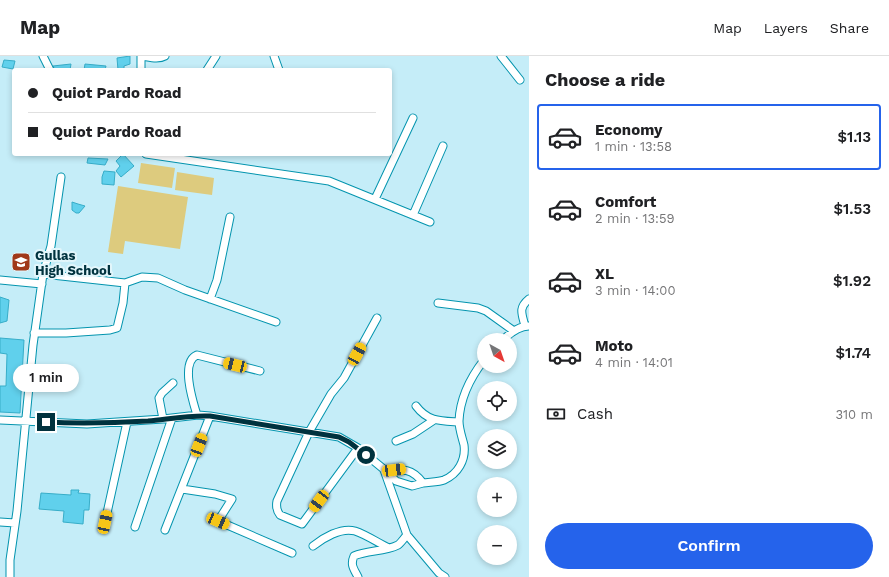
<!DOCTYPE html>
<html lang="en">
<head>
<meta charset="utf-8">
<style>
	body { margin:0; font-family:"Work Sans",sans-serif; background:#f2f2f2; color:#202124; height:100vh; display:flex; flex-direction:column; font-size:15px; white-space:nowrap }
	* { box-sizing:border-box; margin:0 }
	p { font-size:13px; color:#757577 }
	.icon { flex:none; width:22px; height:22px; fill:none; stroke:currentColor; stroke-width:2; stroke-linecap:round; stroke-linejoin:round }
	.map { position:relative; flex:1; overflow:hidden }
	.sheet { display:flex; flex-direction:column; background:#fff; width:360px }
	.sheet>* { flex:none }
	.guide { position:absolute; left:12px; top:12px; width:380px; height:88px; border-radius:4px; box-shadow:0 2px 6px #0003; display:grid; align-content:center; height:88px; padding:0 16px; background:#fff }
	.needle { width:26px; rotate:140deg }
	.controls { position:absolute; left:477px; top:277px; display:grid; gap:8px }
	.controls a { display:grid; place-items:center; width:40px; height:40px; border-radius:50%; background:#fff; box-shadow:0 2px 6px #0003; font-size:20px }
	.end { position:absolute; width:18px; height:18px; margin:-9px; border:5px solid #00323e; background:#fff; box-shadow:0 0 0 2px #fff }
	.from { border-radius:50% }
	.bubble { position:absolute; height:28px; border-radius:14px; background:#fff; box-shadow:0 2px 6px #0003; font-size:13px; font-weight:600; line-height:28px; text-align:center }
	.car { position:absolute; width:12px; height:24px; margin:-12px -6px; border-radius:5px; box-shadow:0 0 3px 1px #0007; background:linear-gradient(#f5c518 24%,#345 0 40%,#f5c518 0 76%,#345 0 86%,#f5c518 0) }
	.guide b { display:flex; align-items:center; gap:14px; height:38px; font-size:15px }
	.guide b+b { border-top:1px solid #e0e0e0 }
	.guide i { width:10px; height:10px; background:#202124 }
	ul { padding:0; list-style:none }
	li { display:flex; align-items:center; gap:12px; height:66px; margin:0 8px 6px; padding:0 8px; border:2px solid transparent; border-radius:4px }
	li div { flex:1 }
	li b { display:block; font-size:15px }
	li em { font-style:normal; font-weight:600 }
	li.on { border-color:#2563eb }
	li>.icon { width:36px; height:36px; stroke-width:1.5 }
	h2 { padding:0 16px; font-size:18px; line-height:48px }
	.pay { display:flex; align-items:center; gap:10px; height:44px; padding:0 16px; font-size:15px }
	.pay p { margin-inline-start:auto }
	.cta { display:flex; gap:8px; margin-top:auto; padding:8px 16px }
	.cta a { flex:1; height:46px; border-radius:24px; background:#2563eb; color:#fff; font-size:16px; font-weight:600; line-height:46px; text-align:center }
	header { display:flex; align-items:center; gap:24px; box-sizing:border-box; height:56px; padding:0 20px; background:#fff; border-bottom:1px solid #e0e0e0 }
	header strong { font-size:19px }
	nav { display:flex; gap:22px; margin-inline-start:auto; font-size:14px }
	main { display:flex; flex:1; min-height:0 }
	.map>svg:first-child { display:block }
	.green { fill:#ddcb7e }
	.building { fill:#60d0ec; stroke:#37adc8 }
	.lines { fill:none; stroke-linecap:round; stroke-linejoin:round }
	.minor-casing { stroke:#0394ae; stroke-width:9 }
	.minor { stroke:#fff; stroke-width:7 }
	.route { stroke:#00323e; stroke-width:5 }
	.labels { text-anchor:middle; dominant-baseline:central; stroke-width:4; stroke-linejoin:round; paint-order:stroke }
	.poi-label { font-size:13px; font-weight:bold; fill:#00323e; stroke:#e2f6fb; text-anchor:start }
</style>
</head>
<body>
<header>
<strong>Map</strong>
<nav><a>Map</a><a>Layers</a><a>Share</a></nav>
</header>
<main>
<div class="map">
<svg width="529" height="521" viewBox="0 0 529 521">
	<rect width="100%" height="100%" fill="#c5edf8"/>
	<path class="green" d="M141 107 175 112 172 132 138 127Z
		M177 116 214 122 212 139 175 134Z
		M118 130 188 141 180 193 125 185 123 198 108 196Z"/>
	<path class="building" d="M130 0V8L124 10V14H118L117 2Z
		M4 4 15 5 13 13 2 11Z
		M71 8 70 14H55L53 10Z
		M85 8 106 10 105 14H84Z
		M123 98 134 110 121 121 116 115 120 110 116 105Z
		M88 102 108 103 105 109 87 107Z
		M104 115 115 116 114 129 102 128V121Z
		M72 146 78 148 85 150 79 157H76L72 154Z
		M0 241 9 244 7 265 0 267Z
		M0 282 24 284 20 357 0 356V330H6L7 298 0 297Z
		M71 434H79L78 437 90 438 89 454H84L83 468 63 466 64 455 39 453 41 437 71 439Z"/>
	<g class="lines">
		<defs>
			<path id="minor" d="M43 0 50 14
				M141 0C149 1 158 4 165 0
				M274 0 279 14
				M501 0 520 24
				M141 14V0
				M207 14 216 0
				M146 98 329 125 430 166
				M375 143 413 62
				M413 159 443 90
				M43 218 125 227 142 221 158 222 185 234 276 266
				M0 224 42 228
				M210 243 217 224 230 161
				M438 247 478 252 486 255 514 275
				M525 270C522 258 518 252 529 243
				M34 277H66L110 274 117 272 123 247 125 227
				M503 284C510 277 519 270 529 270
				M416 350C428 366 441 365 459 366
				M197 359C193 346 180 306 197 299L260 315
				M163 363 159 342 162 337 173 327
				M0 364 87 368 163 363 198 359 210 360 339 381 358 392 386 415 396 425 412 430 423 427
				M396 385 413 378 434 364
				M358 392 302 468 280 459C276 454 276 450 277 445L309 376 331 338 344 322 377 262
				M384 414 407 479 439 517 445 521
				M386 415C403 413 412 412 423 427 430 426 439 426 444 424 458 418 466 404 464 389 462 381 459 373 459 365 460 342 470 322 484 304
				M182 433 215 438 232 443 218 465 292 497
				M0 466 15 467
				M105 466 127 366
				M135 471 172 362
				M165 474 210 360
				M313 490C323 482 341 471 355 475 367 479 378 487 389 492
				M10 521V504L17 455 33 289 43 218 51 190 61 121
				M358 521C354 513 350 509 354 500 368 494 384 496 398 489 401 487 404 482 407 479"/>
		</defs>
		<use href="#minor" class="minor-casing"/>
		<use href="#minor" class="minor"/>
	</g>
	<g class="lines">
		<path class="route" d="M46 366C82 368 113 367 148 365 169 363 189 359 210 360L339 381 349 386 366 399"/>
	</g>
	<defs>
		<symbol id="school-square" viewBox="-11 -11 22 22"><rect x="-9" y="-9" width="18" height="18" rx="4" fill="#a03819" stroke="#e2f6fb"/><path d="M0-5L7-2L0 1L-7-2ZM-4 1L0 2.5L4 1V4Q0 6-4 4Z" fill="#fff"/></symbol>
	</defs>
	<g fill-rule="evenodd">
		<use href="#school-square" x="10" y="195" width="22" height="22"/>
	</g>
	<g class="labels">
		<g class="poi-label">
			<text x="35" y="199">Gullas<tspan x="35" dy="15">High School</tspan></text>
		</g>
	</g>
</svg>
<div class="controls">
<a><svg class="needle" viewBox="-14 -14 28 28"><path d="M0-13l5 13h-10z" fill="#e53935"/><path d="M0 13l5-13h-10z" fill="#757577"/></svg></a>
<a><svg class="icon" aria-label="locate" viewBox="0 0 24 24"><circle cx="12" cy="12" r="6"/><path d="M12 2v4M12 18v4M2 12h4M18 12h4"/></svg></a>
<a><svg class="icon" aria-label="layers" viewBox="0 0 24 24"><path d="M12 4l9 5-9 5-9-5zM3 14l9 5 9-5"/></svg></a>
<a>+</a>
<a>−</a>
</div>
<i class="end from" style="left:366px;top:399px"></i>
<i class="end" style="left:46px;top:366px"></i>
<div class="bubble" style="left:13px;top:308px;width:66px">1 min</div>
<i class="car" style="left:357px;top:298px;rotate:29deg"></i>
<i class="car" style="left:235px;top:309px;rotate:284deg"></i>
<i class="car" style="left:199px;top:389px;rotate:21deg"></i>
<i class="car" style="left:394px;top:414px;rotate:83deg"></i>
<i class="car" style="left:319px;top:445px;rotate:217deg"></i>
<i class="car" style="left:218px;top:465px;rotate:113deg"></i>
<i class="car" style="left:105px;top:466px;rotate:12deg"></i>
<div class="guide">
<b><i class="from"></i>Quiot Pardo Road</b>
<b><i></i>Quiot Pardo Road</b>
</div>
</div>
<section class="sheet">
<h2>Choose a ride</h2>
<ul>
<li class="on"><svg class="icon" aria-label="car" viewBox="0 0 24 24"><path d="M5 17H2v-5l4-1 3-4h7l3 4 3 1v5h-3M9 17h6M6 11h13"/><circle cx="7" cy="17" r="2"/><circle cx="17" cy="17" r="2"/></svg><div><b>Economy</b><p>1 min · 13:58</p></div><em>$1.13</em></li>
<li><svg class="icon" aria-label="car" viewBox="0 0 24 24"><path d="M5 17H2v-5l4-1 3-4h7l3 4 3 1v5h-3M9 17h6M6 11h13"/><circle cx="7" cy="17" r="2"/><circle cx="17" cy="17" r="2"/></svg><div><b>Comfort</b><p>2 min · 13:59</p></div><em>$1.53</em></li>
<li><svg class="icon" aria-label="car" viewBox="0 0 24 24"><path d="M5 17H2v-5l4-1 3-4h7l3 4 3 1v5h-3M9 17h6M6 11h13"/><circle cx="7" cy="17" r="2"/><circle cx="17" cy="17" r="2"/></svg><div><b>XL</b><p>3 min · 14:00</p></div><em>$1.92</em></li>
<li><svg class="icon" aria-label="car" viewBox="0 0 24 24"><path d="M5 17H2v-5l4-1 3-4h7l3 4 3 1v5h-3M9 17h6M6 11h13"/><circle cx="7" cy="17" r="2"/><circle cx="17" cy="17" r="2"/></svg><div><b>Moto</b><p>4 min · 14:01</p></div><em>$1.74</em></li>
</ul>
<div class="pay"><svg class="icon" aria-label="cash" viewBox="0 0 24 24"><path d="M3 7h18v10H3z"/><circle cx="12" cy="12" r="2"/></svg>Cash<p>310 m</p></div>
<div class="cta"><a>Confirm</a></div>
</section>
</main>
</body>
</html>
